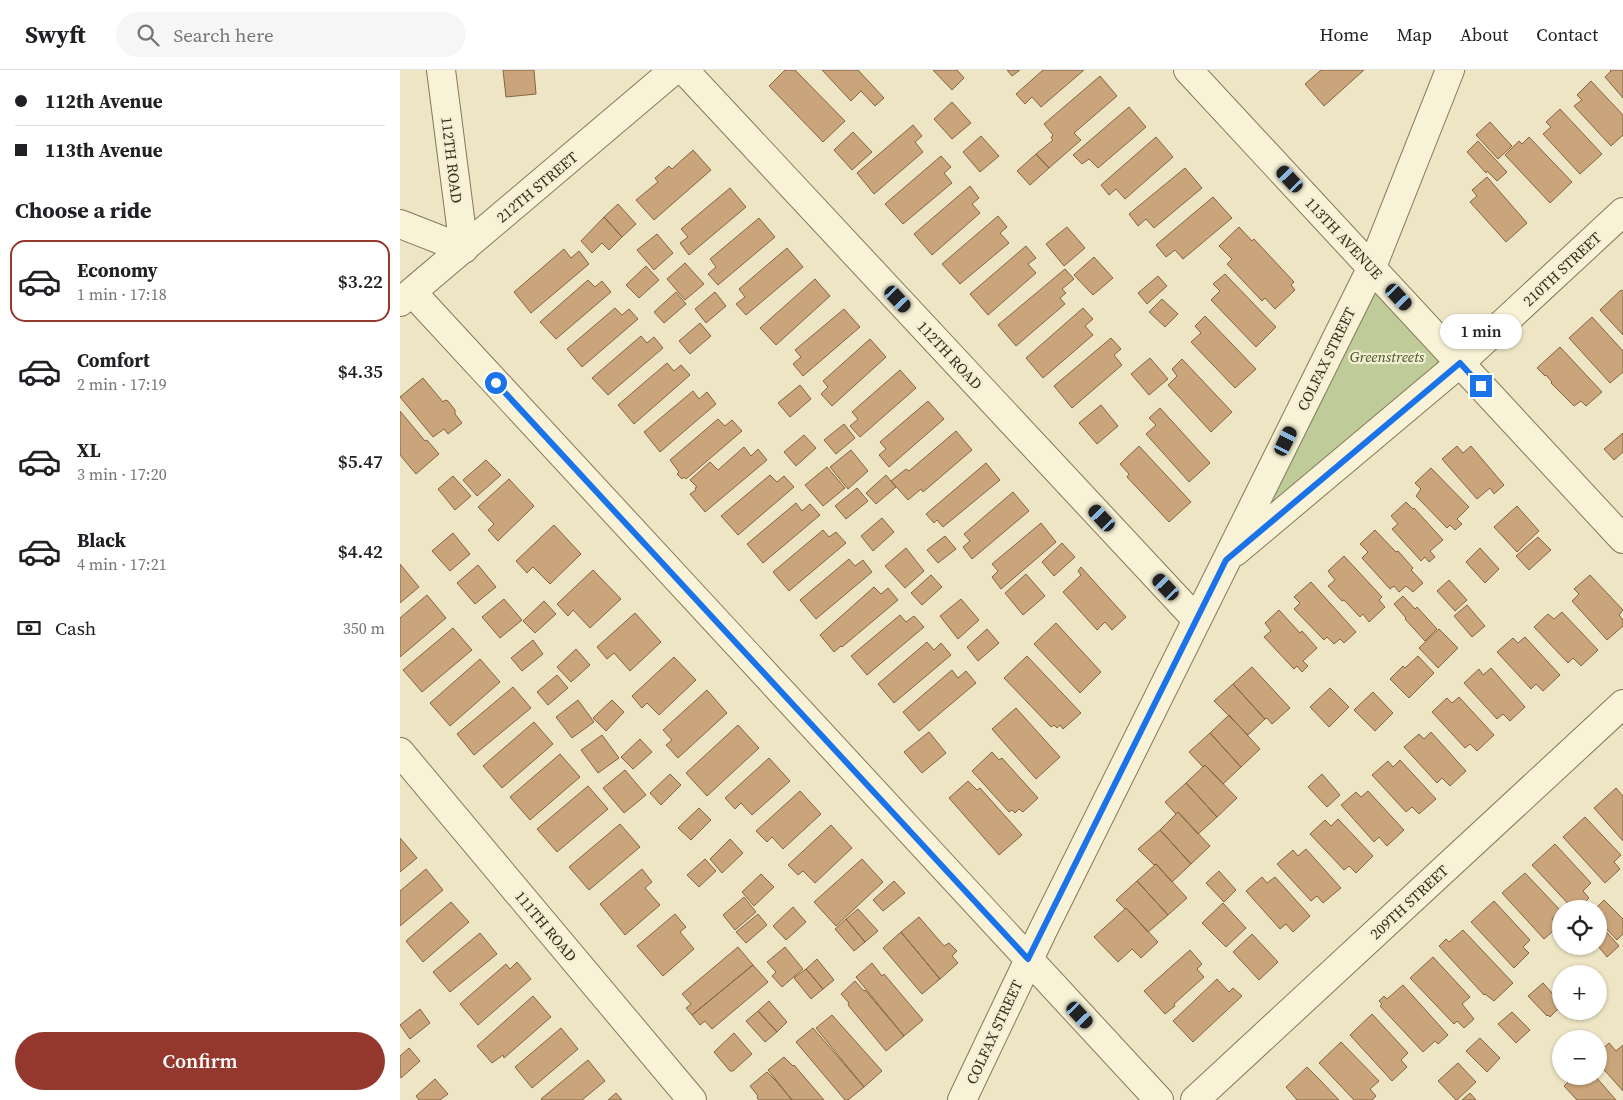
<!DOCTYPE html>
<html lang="en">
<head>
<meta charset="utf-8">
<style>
	body { margin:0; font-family:"Source Serif 4",serif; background:#f6f6f6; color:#202124; height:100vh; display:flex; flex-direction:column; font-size:19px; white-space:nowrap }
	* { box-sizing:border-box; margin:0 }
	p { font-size:16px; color:#757577 }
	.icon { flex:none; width:28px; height:28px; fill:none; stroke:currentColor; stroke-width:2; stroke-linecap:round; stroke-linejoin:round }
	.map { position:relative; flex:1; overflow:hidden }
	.drawer { display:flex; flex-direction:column; background:#fff; width:400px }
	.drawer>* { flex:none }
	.hud { display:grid; align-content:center; height:110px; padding:0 15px; background:#fff }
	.buttons { position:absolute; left:1152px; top:830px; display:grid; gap:10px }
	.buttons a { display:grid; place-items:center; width:55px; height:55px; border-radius:50%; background:#fff; box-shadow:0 1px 4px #0004; font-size:25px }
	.end { position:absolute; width:22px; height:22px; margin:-11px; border:6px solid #1a73e8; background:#fff; box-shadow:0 0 0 2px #fff }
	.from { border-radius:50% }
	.bubble { position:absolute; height:35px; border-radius:18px; background:#fff; box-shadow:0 1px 4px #0004; font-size:16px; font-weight:600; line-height:35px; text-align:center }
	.car { position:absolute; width:15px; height:30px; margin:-15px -8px; border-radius:6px; box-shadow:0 0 4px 1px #0007; background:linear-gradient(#222 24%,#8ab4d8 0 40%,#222 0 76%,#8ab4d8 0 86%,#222 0) }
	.hud b { display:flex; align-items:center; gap:18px; height:48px; font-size:19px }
	.hud b+b { border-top:1px solid #e0e0e0 }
	.hud i { width:12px; height:12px; background:#202124 }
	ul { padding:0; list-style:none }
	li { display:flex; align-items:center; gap:15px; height:82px; margin:0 10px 8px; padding:0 5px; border:2px solid transparent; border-radius:15px }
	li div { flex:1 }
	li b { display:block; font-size:19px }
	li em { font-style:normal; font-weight:600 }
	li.current { border-color:#94382d }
	li>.icon { width:45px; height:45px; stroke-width:1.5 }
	h2 { padding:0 15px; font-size:22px; line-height:60px }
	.pay { display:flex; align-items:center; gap:12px; height:55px; padding:0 15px; font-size:19px }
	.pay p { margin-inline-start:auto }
	.button { display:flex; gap:10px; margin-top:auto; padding:10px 15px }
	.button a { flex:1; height:58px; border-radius:30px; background:#94382d; color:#fff; font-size:20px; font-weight:600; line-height:58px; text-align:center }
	header { display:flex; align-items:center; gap:30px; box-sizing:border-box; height:70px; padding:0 25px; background:#fff; border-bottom:1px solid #e0e0e0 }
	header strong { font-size:24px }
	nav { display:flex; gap:28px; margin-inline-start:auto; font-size:18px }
	.search { width:350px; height:45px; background:#f6f6f6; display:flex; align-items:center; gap:12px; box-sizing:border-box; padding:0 18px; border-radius:28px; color:#757577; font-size:19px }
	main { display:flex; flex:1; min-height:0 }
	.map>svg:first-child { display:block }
	.green { fill:#bfcb98 }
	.building { fill:#caa57b; stroke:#856441 }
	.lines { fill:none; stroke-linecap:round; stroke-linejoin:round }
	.minor-casing { stroke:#87775b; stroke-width:30 }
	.minor { stroke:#f8f2d7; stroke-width:28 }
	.route { stroke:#1a73e8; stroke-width:6 }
	.labels { text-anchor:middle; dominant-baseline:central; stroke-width:4.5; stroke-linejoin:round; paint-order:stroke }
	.street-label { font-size:15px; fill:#372d1e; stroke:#f4efd3 }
	.park-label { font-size:15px; font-style:italic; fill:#425326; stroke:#f4efd3 }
</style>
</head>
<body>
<header>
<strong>Swyft</strong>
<div class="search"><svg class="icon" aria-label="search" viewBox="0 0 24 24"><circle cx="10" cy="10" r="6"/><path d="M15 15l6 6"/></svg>Search here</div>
<nav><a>Home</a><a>Map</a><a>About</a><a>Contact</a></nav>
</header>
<main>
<section class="drawer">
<div class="hud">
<b><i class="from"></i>112th Avenue</b>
<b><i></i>113th Avenue</b>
</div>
<h2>Choose a ride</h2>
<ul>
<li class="current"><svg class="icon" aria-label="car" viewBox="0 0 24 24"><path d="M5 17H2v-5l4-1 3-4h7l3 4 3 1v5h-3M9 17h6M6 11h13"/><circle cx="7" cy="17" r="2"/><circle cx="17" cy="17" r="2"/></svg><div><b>Economy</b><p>1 min · 17:18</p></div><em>$3.22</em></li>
<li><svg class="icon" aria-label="car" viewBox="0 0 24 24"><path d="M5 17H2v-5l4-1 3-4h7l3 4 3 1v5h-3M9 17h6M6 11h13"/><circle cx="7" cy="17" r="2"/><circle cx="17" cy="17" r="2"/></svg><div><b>Comfort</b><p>2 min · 17:19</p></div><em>$4.35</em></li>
<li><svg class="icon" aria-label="car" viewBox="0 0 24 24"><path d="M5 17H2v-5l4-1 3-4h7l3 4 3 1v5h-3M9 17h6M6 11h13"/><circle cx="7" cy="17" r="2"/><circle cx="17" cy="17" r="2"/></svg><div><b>XL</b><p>3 min · 17:20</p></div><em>$5.47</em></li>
<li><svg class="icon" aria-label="car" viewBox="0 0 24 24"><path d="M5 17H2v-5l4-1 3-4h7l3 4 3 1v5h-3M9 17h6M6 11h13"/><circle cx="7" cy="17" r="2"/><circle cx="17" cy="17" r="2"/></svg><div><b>Black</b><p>4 min · 17:21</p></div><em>$4.42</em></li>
</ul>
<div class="pay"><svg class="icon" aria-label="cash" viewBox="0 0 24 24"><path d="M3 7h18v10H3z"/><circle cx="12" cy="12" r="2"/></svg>Cash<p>350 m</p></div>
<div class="button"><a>Confirm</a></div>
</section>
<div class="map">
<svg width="1223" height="1030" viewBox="0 0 1223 1030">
	<rect width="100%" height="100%" fill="#ede5c4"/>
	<path class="green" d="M974 207 1051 290 868 441Z"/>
	<path class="building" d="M103 0H134L136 24 106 27Z
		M385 0H395L445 51 423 72 369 16Z
		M422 0H458L484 28 475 36 461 21 451 31Z
		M533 0H557L564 8 552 20Z
		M607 0H620L612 6Z
		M643 0H684L641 37 632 27 625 34 616 24Z
		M921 0H964L924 36 905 14Z
		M1210 0H1223V28L1205 7 1211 1Z
		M700 6 717 26 674 63 681 70 649 98 636 84 653 70 651 68 653 65 644 54Z
		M1191 11 1223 45V65L1211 76 1174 36 1182 30 1177 25Z
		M552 32 571 53 552 69 534 49Z
		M729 37 746 57 698 98 689 89 682 94 673 85Z
		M1160 39 1202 84 1180 104 1143 64 1151 57 1146 52Z
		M1090 52 1112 76 1098 89 1076 65Z
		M513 55 522 66 515 72 523 82 474 124 457 103Z
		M453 62 472 82 452 100 434 80Z
		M581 66 599 86 580 102 563 82Z
		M756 67 773 87 725 129 716 119 709 125 701 115Z
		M1129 67 1172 112 1150 133 1105 85 1119 71 1122 74Z
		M1078 71 1107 102 1097 111 1087 101 1086 103 1067 82Z
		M293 80 311 100 254 150 236 130 258 112 255 108 269 96 272 99Z
		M636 84 649 98 630 115 617 101Z
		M541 86 551 97 544 103 552 113 503 154 485 134Z
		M785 98 802 118 754 158 746 149 738 156 729 144Z
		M1087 107 1127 153 1106 172 1070 132 1077 126 1072 120Z
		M570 116 579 128 572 134 580 143 532 185 514 164Z
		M330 118 346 137 289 185 280 173 288 167 281 159Z
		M813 127 832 148 783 189 775 180 766 187 756 175Z
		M218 134 236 154 222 167 204 147Z
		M598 146 607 157 600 163 609 173 560 214 542 194Z
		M204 147 222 167 209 180 202 173 192 183 181 171Z
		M359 148 375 167 318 215 308 204 316 197 310 189Z
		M667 157 685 178 664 196 646 174Z
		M839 157 852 171 854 169 894 212 891 215 895 220 875 239 865 228 862 231 827 194 832 189 819 176Z
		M257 164 273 183 254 200 237 180Z
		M626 176 636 188 628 194 636 203 588 245 570 224Z
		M387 178 403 197 346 245 336 234 345 227 339 219Z
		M164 179 171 188 179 181 189 194 131 243 114 222Z
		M694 187 713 208 693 225 674 205Z
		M285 193 304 214 285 230 267 209Z
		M246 196 259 210 239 228 226 215Z
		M665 199 674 209 662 219 666 223 660 228 665 234 616 276 598 255Z
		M825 204 876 257 856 277 811 230 820 221 813 214Z
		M758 206 767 216 747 234 738 223Z
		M415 209 430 226 376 275 360 258Z
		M188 210 195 217 202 211 211 222 156 269 140 252Z
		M1221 220 1223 221V265L1200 240Z
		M276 222 286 234 264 253 254 242Z
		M315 222 326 236 306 253 295 239Z
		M762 229 778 244 765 257 749 242Z
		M215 238 222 245 229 239 238 249 182 297 167 279Z
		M683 238 693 249 685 256 693 265 643 308 626 288Z
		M444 239 460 257 403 306 393 294 401 287 395 280Z
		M805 246 856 299 835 318 791 272 801 263 795 256Z
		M1192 247 1223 281V302L1210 313 1169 268Z
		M300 253 311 266 290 284 279 271Z
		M241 266 247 273 254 267 263 278 208 325 192 308Z
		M711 268 721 279 714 285 722 295 672 338 654 316Z
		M470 269 486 287 432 336 421 324 428 317 423 311Z
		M1160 277 1202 322 1186 336 1181 331 1174 336 1151 313 1152 312 1146 305 1145 306 1137 298Z
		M750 288 768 309 749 325 731 304Z
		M782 289 832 342 811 362 768 315 777 306 772 299Z
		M267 293 274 301 281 295 290 305 234 354 218 335Z
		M500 300 516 318 460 367 450 356 458 349 452 342Z
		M23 308 43 332 45 330 48 331 55 340V344L62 353 48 364 44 359 33 367 0 327Z
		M400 315 411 329 390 347 378 333Z
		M293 321 299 329 307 322 316 334 260 382 244 362Z
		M528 331 544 349 489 397 479 385 486 379 480 372Z
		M701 335 718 356 697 374 679 353Z
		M760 338 810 393 789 412 746 364 756 355 749 348Z
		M0 341 25 371 27 370 39 384 16 404 0 385Z
		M318 349 325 356 332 350 342 361 286 409 284 407 282 409 277 404 279 402 270 390Z
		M444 354 455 368 436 384 424 370Z
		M556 361 572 380 523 422 521 419 508 430 491 411 506 399 509 401Z
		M1223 363V382L1214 390 1204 379Z
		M404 365 416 378 396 396 384 382Z
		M739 376 791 432 769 452 727 407 729 404 720 394Z
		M1057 376 1063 383 1071 376 1104 415 1094 424 1090 418 1077 429 1042 389Z
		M344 377 351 386 358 379 367 390 305 442 290 424 296 420 295 418 297 417 290 410 310 392 318 400Z
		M451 380 468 401 448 419 430 397Z
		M86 390 101 405 77 426 63 410Z
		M586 393 600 410 543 457 537 450 534 453 526 444Z
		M427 397 445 418 423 436 405 415Z
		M1031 398 1069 437 1057 449 1062 454 1055 460 1050 455 1047 458 1016 426 1021 419 1015 413Z
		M370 405 377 412 384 406 394 417 338 465 321 446Z
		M486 405 496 417 476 434 466 423Z
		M53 406 71 426 55 440 38 419Z
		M109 409 134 436 98 471 88 460 94 454 78 437Z
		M457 418 468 431 446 449 435 436Z
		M613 422 629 441 572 489 563 477 570 471 564 464Z
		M1006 432 1013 439 1014 438 1043 470 1030 481 1035 487 1029 492 1025 487 1021 491 992 459 998 454 991 446Z
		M396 433 402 441 410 434 420 445 363 493 347 474Z
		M1117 436 1139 461 1117 482 1094 457Z
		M482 448 494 462 473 481 461 466Z
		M641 453 656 472 601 519 592 507 598 501 592 494Z
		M154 455 181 484 150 514 133 497 127 503 116 491Z
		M423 460 429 467 436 462 446 473 389 521 373 502Z
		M975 460 996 482 998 481 1013 498 1011 500 1023 513 1013 522 1006 516 999 522 994 516 990 519 962 488 968 482 960 474Z
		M53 463 70 484 50 501 32 481Z
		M545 466 556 479 538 493 527 480Z
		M1138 467 1151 480 1129 500 1116 486Z
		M662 473 675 487 654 506 642 492Z
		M506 478 524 501 505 518 485 496Z
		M1080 478 1099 499 1085 513 1066 492Z
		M944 486 982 527 979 530 985 537 969 552 963 544 960 547 944 530 942 531 928 516 935 510 928 501Z
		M449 489 455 496 463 490 472 502 416 549 400 530Z
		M0 494 19 517 0 533Z
		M78 495 96 517 75 534 57 513Z
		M681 497 726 547 712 560 705 552 697 560 663 522 681 505 678 501Z
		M193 500 221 529 190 558 173 540 168 546 157 534Z
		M626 504 645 526 623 545 605 523Z
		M531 505 542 517 522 535 511 523Z
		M1190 505 1223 540 1219 545 1223 550V556L1207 570 1172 531 1179 524 1174 519Z
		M1049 510 1067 530 1055 541 1037 521Z
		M911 512 956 562 944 573 940 569 934 574 927 567 924 570 894 539 900 533 894 527Z
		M474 517 481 524 488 518 498 530 442 577 441 576 434 582 420 565Z
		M27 525 46 548 0 587V548Z
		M1003 526 1015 539 1017 537 1037 559 1025 571 1005 549 1006 548 994 534Z
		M104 529 122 550 100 568 82 547Z
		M561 529 579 550 558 569 540 546Z
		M144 531 156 544 135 563 123 551Z
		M1067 535 1085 556 1072 567 1054 546Z
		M879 540 900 563 902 561 917 578 903 591 908 596 902 602 897 596 894 599 864 567 871 561 865 553Z
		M1162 542 1198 580 1181 596 1173 588 1168 593 1134 557 1148 544 1154 549Z
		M235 543 261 572 230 601 214 583 207 589 197 577Z
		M500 545 506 552 514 546 524 557 467 605 451 586Z
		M656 553 701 602 680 623 634 574Z
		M53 558 72 580 22 622 3 600Z
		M587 559 599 573 578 591 567 577Z
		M1039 559 1058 578 1038 598 1019 578Z
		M1125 567 1160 605 1143 621 1136 614 1131 619 1097 582 1113 568 1118 573Z
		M133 570 143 584 122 601 111 588Z
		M527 572 534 580 541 573 551 585 494 633 478 614Z
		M176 579 190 595 171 612 157 597Z
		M627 586 681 643 663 659 660 655 657 658 654 655 651 657 604 608Z
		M1018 586 1034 603 1009 628 990 609 1003 596 1005 598Z
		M274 587 296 610 259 645 247 633 242 638 232 626Z
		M80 589 100 612 50 656 30 633Z
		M852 597 890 638 872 654 867 648 865 649 833 614Z
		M1091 598 1125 637 1110 651 1103 644 1097 649 1064 613 1079 599 1083 605Z
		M552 600 558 608 566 601 576 613 519 661 503 642Z
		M157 605 168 618 148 635 137 622Z
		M833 614 865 649 848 665 814 631Z
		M113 617 131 638 74 685 57 664Z
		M930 618 949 637 929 657 910 637Z
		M307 620 327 643 278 688 266 675 272 670 263 660Z
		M973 622 993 643 975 661 954 640Z
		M1059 627 1094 665 1077 681 1070 674 1065 678 1032 642 1047 628 1052 633Z
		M178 630 194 652 172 668 156 647Z
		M212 630 224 642 206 661 193 648Z
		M616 638 660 687 636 709 592 659Z
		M829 645 860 679 841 697 810 663Z
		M134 652 153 674 102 718 83 696Z
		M338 655 359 678 307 726 286 703Z
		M529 662 546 683 522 703 504 682Z
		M1031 662 1066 701 1050 716 1042 708 1037 713 1004 677 1019 664 1024 669Z
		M810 663 841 697 823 714 805 695 803 697 789 682Z
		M202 665 219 688 198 703 181 680Z
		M240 669 252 682 233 699 221 687Z
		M592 682 599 690 602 688 638 728 623 742 619 739 615 743 612 740 609 742 572 701Z
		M160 684 180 707 130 750 110 727Z
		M369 688 390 711 352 745 341 733 335 739 325 728Z
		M1000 690 1036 729 1019 744 1012 737 1006 742 972 705 988 691 993 697Z
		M805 695 837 728 817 747 786 713Z
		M225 700 246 725 224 743 203 718Z
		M270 704 281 715 261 735 250 723Z
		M922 704 940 725 927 737 908 717Z
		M568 711 577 720 580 718 622 765 599 785 549 728Z
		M786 713 817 747 798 764 778 742 776 744 765 732Z
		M188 716 208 739 157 782 137 759Z
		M1216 718 1223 726V771L1194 738Z
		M400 721 421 744 383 779 372 767 367 772 356 761Z
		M968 721 1004 760 987 776 979 767 974 772 941 735 956 722 961 727Z
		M299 738 311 750 291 770 278 758Z
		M778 742 810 776 791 794 760 760Z
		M1185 747 1221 785 1214 792 1220 799 1205 813 1163 767Z
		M938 749 973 786 956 803 949 796 944 800 910 764 925 750 931 756Z
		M220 754 240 777 189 820 169 797Z
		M431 755 452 778 415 813 403 801 398 805 388 795Z
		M760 760 791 794 772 812 756 794 754 795 738 779Z
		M0 768 17 788 0 802Z
		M330 769 343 783 322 803 310 789Z
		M1155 774 1191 813 1183 821 1189 828 1178 839H1173L1132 795Z
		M906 779 941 818 923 833 917 826 911 831 877 794 893 780 898 786Z
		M305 789 316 801 299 817 287 805Z
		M462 789 483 812 436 856 414 832Z
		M756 794 787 828 768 845 737 811Z
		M26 799 43 820 0 856V821Z
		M242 799 252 812 245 818 260 835 225 865 200 834Z
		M819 801 836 820 824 832 806 813Z
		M1125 803 1161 841 1152 849 1159 856 1144 869 1102 823Z
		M361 804 374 817 354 836 342 822Z
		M862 807 867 813 875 807 910 846 893 862 886 854 880 859 846 821Z
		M494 811 505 823 483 841 473 830Z
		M737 811 768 845 748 862 726 838 725 839 716 830Z
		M344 827 356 842 335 860 323 845Z
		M1204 830 1223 849V864L1217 870 1199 851V839H1195Z
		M1094 831 1130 870 1123 877 1129 883 1114 898 1071 852Z
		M51 832 69 852 23 892 6 871Z
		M823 833 846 858 826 877 802 853Z
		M393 837 406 852 386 870 373 856Z
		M726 838 758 872 741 888 732 879 718 892 694 867Z
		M458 839 478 861 465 872 446 849Z
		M275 844 286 857 280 862 294 879 263 906 237 876Z
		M358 844 367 855 346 873 336 862Z
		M519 847 544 876 549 873 557 881 552 886 558 893 540 909 501 862Z
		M446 849 465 872 454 881 435 859Z
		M1202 857 1219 876 1207 887 1198 876 1199 860Z
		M1063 860 1113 913 1094 931 1085 924 1084 925 1039 876 1046 869 1049 872Z
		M501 862 540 909 522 924 483 878Z
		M80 863 97 884 50 922 33 902Z
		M852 864 878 892 859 910 833 882Z
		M338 877 353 895 292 945 286 938 291 934 282 924Z
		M385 877 403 899 382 917 372 906 376 902 367 892Z
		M790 880 802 894 797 899 804 907 774 934 775 936 765 944 744 921Z
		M1033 887 1070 927 1062 934 1074 949 1064 958 1057 951 1054 954 1010 908Z
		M417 889 434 910 423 919 406 899Z
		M117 892 131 909 78 955 60 934 106 894 110 899Z
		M472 893 482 906 484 904 523 950 504 966 456 907Z
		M353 895 368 912 312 959 305 951 300 955 292 945Z
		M406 899 423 919 411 929 394 908Z
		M817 909 829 922 833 918 842 926 793 972 773 951Z
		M455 911 464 921 465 920 504 966 486 981 448 935 449 933 441 924Z
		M1143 913 1161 933 1160 935 1161 936 1150 947 1148 945 1147 946 1128 926Z
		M1003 915 1048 965 1038 974 1035 971 1023 982 980 936 982 934 979 931 984 926 987 929Z
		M133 926 151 947 104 988 103 985 92 993 77 976Z
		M369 931 387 952 377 962 358 941Z
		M20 939 30 953 10 969 0 955Z
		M358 941 377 962 365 972 346 951Z
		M1112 942 1130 960 1116 973 1098 954Z
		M972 944 1008 983 1001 990 1007 997 992 1011 950 965Z
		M432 945 482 1001 464 1017 416 958Z
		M161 958 178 979 132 1018 115 997Z
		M413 958 464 1017 448 1030H445L396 972Z
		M334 963 352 984 333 1001H330L314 982Z
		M1080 968 1100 988 1087 1002 1066 981Z
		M941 972 979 1011 970 1019 976 1026 972 1030H954L919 993Z
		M1209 973 1216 981 1223 975V1021L1199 994V982Z
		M9 978 20 991 1 1008 0 1006V986Z
		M384 987 393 996 394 995 424 1030H392L368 1000Z
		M188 990 205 1011 182 1030H142L141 1029Z
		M1058 993 1076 1012 1057 1030H1056L1038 1011Z
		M907 997 919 1009 939 1030H897L886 1017Z
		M367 1002 376 1011 392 1030H359L357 1028 358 1026 350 1016Z
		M1174 1006H1184L1187 1010 1192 1006H1195L1216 1030H1177L1164 1016Z
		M35 1009 48 1024 40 1030H19L16 1026Z
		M216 1023 222 1030H208Z
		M1070 1023 1076 1030H1062Z"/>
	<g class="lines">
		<defs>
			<path id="minor" d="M284 0 796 549
				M788 0 1223 469
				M0 154 64 179 41 0
				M12 222 759 1030
				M0 232 274 0
				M835 482 1060 293 1223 142
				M0 682 292 1030
				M562 1030 643 860 972 197 1050 0
				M795 1030 1223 634"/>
		</defs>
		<use href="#minor" class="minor-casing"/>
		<use href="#minor" class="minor"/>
	</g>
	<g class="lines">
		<path class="route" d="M96 313 628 889 826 490 1060 293 1081 316"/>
	</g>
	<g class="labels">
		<g class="street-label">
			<text transform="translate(52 90) rotate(83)">112TH ROAD</text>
			<text transform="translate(137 117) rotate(-40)">212TH STREET</text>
			<text transform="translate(944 168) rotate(47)">113TH AVENUE</text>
			<text transform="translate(1162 199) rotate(-43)">210TH STREET</text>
			<text transform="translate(550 285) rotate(47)">112TH ROAD</text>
			<text transform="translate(926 289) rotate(-64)">COLFAX STREET</text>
			<text transform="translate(1009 832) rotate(-43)">209TH STREET</text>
			<text transform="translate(146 856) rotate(50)">111TH ROAD</text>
			<text transform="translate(594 962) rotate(-65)">COLFAX STREET</text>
		</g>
		<g class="park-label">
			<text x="987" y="286">Greenstreets</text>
		</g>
	</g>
</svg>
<div class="buttons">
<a><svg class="icon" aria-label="locate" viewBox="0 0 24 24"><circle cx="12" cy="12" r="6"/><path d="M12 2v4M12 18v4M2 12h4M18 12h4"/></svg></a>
<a>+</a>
<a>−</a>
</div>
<i class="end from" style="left:96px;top:313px"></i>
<i class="end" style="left:1081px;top:316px"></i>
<div class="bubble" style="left:1040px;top:244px;width:82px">1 min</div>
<i class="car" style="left:890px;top:109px;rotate:317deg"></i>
<i class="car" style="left:999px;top:227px;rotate:137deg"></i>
<i class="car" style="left:498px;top:229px;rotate:137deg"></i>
<i class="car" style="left:886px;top:371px;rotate:26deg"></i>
<i class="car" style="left:702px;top:448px;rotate:317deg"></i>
<i class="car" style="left:766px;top:517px;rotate:317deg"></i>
<i class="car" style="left:680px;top:945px;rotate:137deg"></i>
</div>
</main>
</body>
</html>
